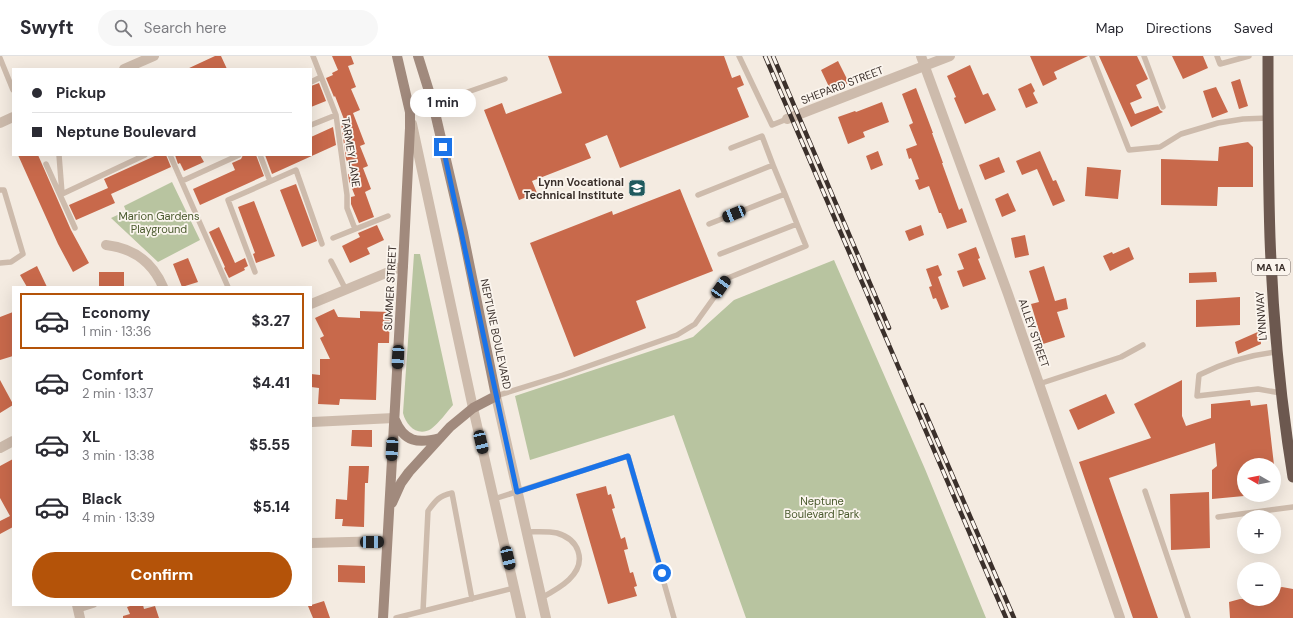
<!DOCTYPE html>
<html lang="en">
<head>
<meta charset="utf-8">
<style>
	body { margin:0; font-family:"DM Sans",sans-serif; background:#f7f7f7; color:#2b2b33; height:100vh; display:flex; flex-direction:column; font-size:15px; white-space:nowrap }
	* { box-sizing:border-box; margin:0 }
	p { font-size:13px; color:#7c7c81 }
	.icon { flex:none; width:22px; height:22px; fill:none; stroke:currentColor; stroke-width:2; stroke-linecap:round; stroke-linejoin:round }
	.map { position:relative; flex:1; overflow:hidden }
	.drawer { position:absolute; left:12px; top:230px; width:300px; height:320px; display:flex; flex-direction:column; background:#fff; border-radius:0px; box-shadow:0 4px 16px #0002 }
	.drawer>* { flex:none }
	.top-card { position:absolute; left:12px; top:12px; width:300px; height:88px; border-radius:0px; box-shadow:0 4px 16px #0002; display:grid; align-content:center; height:88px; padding:0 20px; background:#fff }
	.needle { width:26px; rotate:279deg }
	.buttons { position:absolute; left:1237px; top:402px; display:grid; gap:8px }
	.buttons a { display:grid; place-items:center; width:44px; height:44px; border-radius:50%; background:#fff; box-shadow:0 4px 16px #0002; font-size:20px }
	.end { position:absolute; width:18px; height:18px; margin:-9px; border:5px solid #1a73e8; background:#fff; box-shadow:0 0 0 2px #fff }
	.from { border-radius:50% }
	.bubble { position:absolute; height:28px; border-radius:14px; background:#fff; box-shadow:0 4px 16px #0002; font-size:13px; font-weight:700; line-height:28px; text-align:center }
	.car { position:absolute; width:12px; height:24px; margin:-12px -6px; border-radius:5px; box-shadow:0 0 3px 1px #0007; background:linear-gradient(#222 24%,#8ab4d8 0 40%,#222 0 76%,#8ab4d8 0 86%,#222 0) }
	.top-card b { display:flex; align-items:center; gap:14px; height:38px; font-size:15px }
	.top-card b+b { border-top:1px solid #e1e1e2 }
	.top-card i { width:10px; height:10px; background:#2b2b33 }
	ul { padding:7px 0 0; list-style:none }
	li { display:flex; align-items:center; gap:12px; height:56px; margin:0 8px 6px; padding:0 12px; border:2px solid transparent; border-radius:0px }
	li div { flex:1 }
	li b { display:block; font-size:15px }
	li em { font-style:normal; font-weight:700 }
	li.active { border-color:#b45309 }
	li>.icon { width:36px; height:36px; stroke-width:1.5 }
	.action { display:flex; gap:8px; margin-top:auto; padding:8px 20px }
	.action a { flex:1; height:46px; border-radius:24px; background:#b45309; color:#fff; font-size:16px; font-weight:700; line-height:46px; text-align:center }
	header { display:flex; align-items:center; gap:24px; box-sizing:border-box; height:56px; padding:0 20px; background:#fff; border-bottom:1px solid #e1e1e2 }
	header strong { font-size:19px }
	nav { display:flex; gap:22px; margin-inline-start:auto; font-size:14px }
	.search { width:280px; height:36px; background:#f7f7f7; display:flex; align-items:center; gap:10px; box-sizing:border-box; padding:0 14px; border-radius:22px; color:#7c7c81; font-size:15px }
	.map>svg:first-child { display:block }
	.green { fill:#b8c4a0 }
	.building { fill:#c8694b }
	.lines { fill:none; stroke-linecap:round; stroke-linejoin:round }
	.service { stroke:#cdbbac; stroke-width:5.5 }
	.minor { stroke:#cdbbac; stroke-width:10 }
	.tertiary { stroke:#cdbbac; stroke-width:10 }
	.secondary { stroke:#a18a7d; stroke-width:10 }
	.trunk { stroke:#6c584f; stroke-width:11 }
	.rail-casing { stroke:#3b302b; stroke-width:4.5 }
	.rail { stroke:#fbf5ee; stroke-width:3; stroke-dasharray:9; stroke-linecap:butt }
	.route { stroke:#1a73e8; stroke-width:5 }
	.labels { text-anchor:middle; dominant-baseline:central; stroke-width:3.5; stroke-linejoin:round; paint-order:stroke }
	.shield { fill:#fbf5ee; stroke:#756b66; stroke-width:1 }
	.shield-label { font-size:10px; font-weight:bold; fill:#3b302b }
	.street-label { font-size:11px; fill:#3b302b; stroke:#fbf5ee }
	.poi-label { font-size:11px; font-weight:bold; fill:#3b302b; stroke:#fbf5ee; text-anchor:end }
	.park-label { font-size:11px; fill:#4a5a2e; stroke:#fbf5ee }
</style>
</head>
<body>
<header>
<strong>Swyft</strong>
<div class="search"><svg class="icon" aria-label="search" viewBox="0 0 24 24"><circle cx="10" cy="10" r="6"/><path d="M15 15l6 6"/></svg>Search here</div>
<nav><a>Map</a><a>Directions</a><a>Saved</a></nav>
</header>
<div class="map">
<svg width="1293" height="562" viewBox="0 0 1293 562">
	<rect width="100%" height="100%" fill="#f4ebe1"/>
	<path class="green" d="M172 126 200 184 158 206 111 162 126 155 124 150Z
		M414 198H420L453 349C447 356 439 367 431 373 418 381 406 370 403 357Z
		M834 204 925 413 986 562H746L674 359 530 404 515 340 693 281 734 244Z"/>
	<path class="building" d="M215 0H221L227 13H187Z
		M332 0H351L354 8 348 10 356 31 351 33 360 54 353 57 365 88 360 90 368 110 363 112 371 133 365 136 374 161 359 167 351 148V141L355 140 349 125 348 118 352 117 346 103 341 67 345 66 335 40 334 41 326 22 333 19 332 17 338 14Z
		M548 0H724L732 22 740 19 744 29 737 32 749 61 620 112 607 79 585 88 591 102 532 125 537 137 519 144 484 54 502 47 506 58 562 37Z
		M1030 0H1088L1054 16 1057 23 1043 30Z
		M1099 0H1137L1148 23 1136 29 1142 42 1130 47 1135 58 1158 50 1160 54 1163 56 1131 71Z
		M1172 0H1203L1208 12 1183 23Z
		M838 5 849 27 831 35 821 14Z
		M970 9 983 39 988 37 996 54 965 68 954 42 956 41 947 20Z
		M1240 23 1248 50 1239 53 1231 26Z
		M319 27 326 45 311 51V30Z
		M1031 27 1035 35 1033 37 1038 47 1026 52 1018 33Z
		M1216 31 1228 56 1212 62 1203 35Z
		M916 32 933 77H932L943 107H942L959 154 962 152 967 166 947 173 941 157H939L929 130 919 134 915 124 919 123 911 102 909 103 906 93 917 89 909 69 913 67 902 38Z
		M882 46 889 66 863 76 865 81 848 88 838 61 855 55 856 56Z
		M333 71 336 89 272 118 265 99H311V81Z
		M1248 86 1253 91V131H1218L1217 150 1161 149V103L1218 105 1219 91Z
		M878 95 883 109 871 114 866 100Z
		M1040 95 1053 125 1056 124 1065 145 1053 150 1037 113 1022 119 1016 105Z
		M18 99H38L71 174 89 207 73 216 58 188Z
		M157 99H166L171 111 111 138 115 147 76 164 69 149 108 132 104 123Z
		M175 99H200L204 106 184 115 180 107 178 108Z
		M243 99H256L264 120 200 149 193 133 235 114 232 107 241 103Z
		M999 101 1005 116 985 124 979 109Z
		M1087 111 1121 114 1118 143 1085 140Z
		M296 128 317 185 302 191 280 134Z
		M680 133 713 215 636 245 646 272 574 301 530 187 612 155 613 159Z
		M1008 137 1016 155 1002 161 995 143Z
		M254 145 275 200 256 207 253 198 255 197 238 151Z
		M377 169 384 184 367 192 370 198 350 207 342 190 360 181 358 177Z
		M921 169 924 179 909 185 905 175Z
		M219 171 235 207 245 202 248 210 244 212 245 214 229 222 224 212 225 211 209 176Z
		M1025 179 1029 199 1015 202 1011 182Z
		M976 191 980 202 978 203 986 223 963 231 957 215 964 213 958 198Z
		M1129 191 1134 203 1110 215 1103 200 1112 196 1113 198Z
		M188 202 198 226 182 231 173 208Z
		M938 209 942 219 938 221 949 251 941 254 936 242 933 243 929 231 932 230 926 213Z
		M37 210 47 231H27L20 219Z
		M1044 210 1055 245 1066 242 1068 253 1057 256 1065 281 1043 288 1031 248 1039 246 1029 215Z
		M99 216H124V231H99Z
		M1216 216 1217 226 1189 227V217Z
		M1240 241V269L1196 271V244Z
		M334 253 338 261 360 262V255L390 256 389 287H378L376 344 340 343 339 349 318 348 319 332 311 331V318L320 319V303H330L320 282 324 280 315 262Z
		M13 256V300L0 304V261Z
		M1260 275 1261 288 1238 298 1235 286Z
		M0 324 13 348V349L0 357Z
		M1182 324V360L1186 370 1211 362V348L1250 344 1251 350 1267 348 1274 409H1244V440L1212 443V414L1217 410 1215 387 1109 422 1158 562H1133L1079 406 1151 382 1134 348Z
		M1106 338 1115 357 1078 374 1069 354Z
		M352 374H372V391L351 390Z
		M13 403V471L0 478V465L10 460 0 442V410Z
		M349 410H369L368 427H365L364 471 342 470 343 463H335L336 443 347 444Z
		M606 430 608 439 611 438 615 452 612 453 621 483 625 481 628 493 624 494 630 517 633 516 637 530 634 531 637 540 608 548 576 438Z
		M1209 436 1210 492 1171 494 1170 438Z
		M338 509 365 510V527L338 526Z
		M1282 531 1293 533V562H1230L1229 546 1240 543H1274V533Z
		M324 545 330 562H313L308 550Z
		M133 549H143L144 553 155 550 159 562H123V560L130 558 127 551Z"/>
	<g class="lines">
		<path class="service" d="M313 0 336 59 347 139V152L355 173
			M739 0 772 69 787 63
			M1092 0 1129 94 1160 91 1181 78 1218 67 1243 63 1269 62
			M1144 0 1163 51
			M1217 0 1220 8 1249 0
			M0 2 13 34
			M311 26 321 21
			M433 48 505 23
			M311 69 336 59
			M731 92 762 80 773 109
			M59 99 62 137
			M170 99 228 231
			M260 99 270 125
			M46 108 75 172
			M182 125 239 99
			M0 134H4L23 198 11 206 0 207
			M60 139 145 99
			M698 139 773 109 785 138
			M709 168 785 138 797 168
			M333 182 388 160
			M331 205 346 234
			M255 216 228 144 296 114 322 188
			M1277 296C1248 299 1225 306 1199 319L1197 340 1258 333 1281 337
			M1039 328 1121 301 1143 289
			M496 340 563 319 677 279 695 268 728 222 806 190 797 168 720 198
			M1145 435 1188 562
			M494 443 628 400 674 562
			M1218 461 1293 451
			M526 476C537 476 547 475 557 477 567 480 575 486 578 495 586 518 558 533 541 542
			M78 554 94 549
			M423 555 428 455C436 444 439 440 452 437L472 543
			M396 562 514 532"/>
		<path class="minor" d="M921 0 1008 238 1120 562
			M787 63 950 0
			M106 189C133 192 152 205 163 231
			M311 248 403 210
			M312 366 394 362
			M0 392 13 385
			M311 487 387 485
			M77 549 80 562"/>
		<path class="tertiary" d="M124 13 154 0
			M0 67 13 61
			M412 68 473 352 521 562
			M496 340 546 562"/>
		<path class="secondary" d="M395 364C404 386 418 388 440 382
			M392 447 401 427 409 416 450 371 473 352 496 340 463 177 433 48 418 0
			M383 562 403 210 410 72V56L397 0"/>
		<path class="trunk" d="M1268 0C1268 61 1268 122 1270 182 1273 262 1280 342 1293 421"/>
		<defs>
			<path id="rail" d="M765 0 1006 562
				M773 0 889 272
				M922 349 1014 562"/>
		</defs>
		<use href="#rail" class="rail-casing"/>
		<use href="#rail" class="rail"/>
	</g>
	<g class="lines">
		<path class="route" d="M443 91 517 436 628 400 662 517"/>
	</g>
	<defs>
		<symbol id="school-square" viewBox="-11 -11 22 22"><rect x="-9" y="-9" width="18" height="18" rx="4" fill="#1f5a5e" stroke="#fbf5ee"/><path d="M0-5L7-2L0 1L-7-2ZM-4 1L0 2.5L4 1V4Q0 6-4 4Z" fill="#fff"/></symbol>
	</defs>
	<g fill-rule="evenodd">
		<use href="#school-square" x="627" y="122" width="20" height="20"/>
	</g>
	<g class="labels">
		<rect class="shield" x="1252" y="203" width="38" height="16" rx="3"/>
		<g class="shield-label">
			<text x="1271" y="211">MA 1A</text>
		</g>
		<g class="street-label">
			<text transform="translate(842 29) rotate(-21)">SHEPARD STREET</text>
			<text transform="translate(351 96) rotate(81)">TARMEY LANE</text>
			<text transform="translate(390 232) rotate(-87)">SUMMER STREET</text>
			<text transform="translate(1261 260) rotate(-94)">LYNNWAY</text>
			<text transform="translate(1034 277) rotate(71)">ALLEY STREET</text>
			<text transform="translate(496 278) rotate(78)">NEPTUNE BOULEVARD</text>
		</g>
		<g class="poi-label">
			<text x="624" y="126">Lynn Vocational<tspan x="624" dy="13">Technical Institute</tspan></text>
		</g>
		<g class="park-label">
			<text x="159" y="160">Marion Gardens<tspan x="159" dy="13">Playground</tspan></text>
			<text x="822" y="445">Neptune<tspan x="822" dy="13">Boulevard Park</tspan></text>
		</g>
	</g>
</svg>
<div class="buttons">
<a><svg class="needle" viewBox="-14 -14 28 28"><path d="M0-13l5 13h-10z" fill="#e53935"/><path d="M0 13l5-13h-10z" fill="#7c7c81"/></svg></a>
<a>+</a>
<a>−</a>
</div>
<i class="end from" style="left:662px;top:517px"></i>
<i class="end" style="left:443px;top:91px"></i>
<div class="bubble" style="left:410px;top:33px;width:66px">1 min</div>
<i class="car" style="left:734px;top:158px;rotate:248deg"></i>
<i class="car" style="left:721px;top:231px;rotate:35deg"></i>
<i class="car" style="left:398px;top:301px;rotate:183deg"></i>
<i class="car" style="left:481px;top:386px;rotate:167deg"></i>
<i class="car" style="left:392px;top:393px;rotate:183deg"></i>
<i class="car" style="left:372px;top:486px;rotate:89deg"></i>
<i class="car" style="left:508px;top:502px;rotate:167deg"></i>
<div class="top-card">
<b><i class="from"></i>Pickup</b>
<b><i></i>Neptune Boulevard</b>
</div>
<section class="drawer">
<ul>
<li class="active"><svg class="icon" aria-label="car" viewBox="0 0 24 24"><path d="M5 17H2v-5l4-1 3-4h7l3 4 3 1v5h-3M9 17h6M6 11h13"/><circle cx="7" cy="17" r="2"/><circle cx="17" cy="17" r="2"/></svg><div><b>Economy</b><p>1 min · 13:36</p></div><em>$3.27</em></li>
<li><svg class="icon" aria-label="car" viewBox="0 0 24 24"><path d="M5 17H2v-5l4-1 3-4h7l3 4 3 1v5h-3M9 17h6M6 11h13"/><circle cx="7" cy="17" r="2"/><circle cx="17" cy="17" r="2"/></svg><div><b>Comfort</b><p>2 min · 13:37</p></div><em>$4.41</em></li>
<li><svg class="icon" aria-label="car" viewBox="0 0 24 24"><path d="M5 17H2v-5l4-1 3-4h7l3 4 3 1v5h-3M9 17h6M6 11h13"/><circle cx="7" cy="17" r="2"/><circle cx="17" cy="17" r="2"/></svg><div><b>XL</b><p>3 min · 13:38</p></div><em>$5.55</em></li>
<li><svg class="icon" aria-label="car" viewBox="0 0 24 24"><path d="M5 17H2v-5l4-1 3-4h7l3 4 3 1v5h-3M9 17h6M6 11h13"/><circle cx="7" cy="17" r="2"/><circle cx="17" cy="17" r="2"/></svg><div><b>Black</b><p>4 min · 13:39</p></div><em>$5.14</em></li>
</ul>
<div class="action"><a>Confirm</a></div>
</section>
</div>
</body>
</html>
